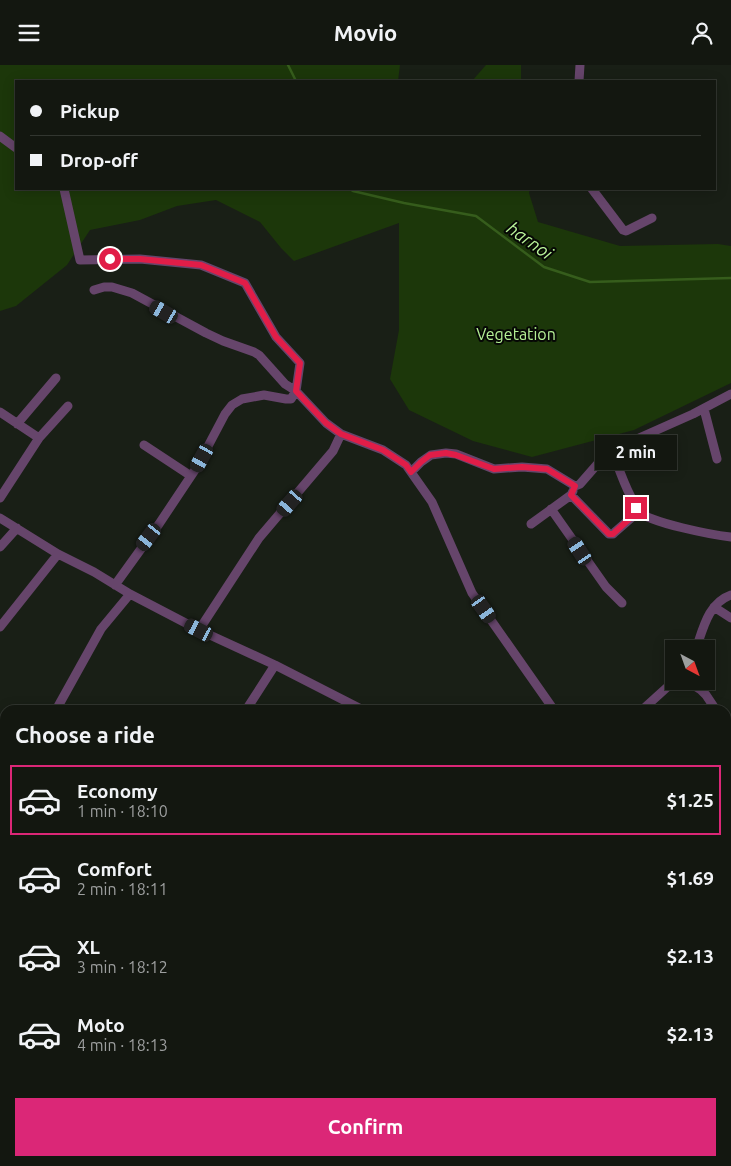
<!DOCTYPE html>
<html lang="en">
<head>
<meta charset="utf-8">
<style>
	body { margin:0; font-family:Ubuntu,sans-serif; background:#1c2019; color:#f1f3f6; height:100vh; display:flex; flex-direction:column; font-size:19px; white-space:nowrap }
	* { box-sizing:border-box; margin:0 }
	p { font-size:16px; color:#9d9f9f }
	.icon { flex:none; width:28px; height:28px; fill:none; stroke:currentColor; stroke-width:2; stroke-linecap:round; stroke-linejoin:round }
	.map { position:relative; flex:1; overflow:hidden }
	.sheet { position:absolute; left:0px; top:640px; width:731px; height:461px; display:flex; flex-direction:column; background:#131710; border-radius:15px 15px 0 0; box-shadow:0 2px 12px #0003,0 0 0 1px #323630 }
	.sheet>* { flex:none }
	.hud { position:absolute; left:15px; top:15px; width:701px; height:110px; border-radius:0px; box-shadow:0 2px 12px #0003,0 0 0 1px #323630; display:grid; align-content:center; height:110px; padding:0 15px; background:#131710 }
	.needle { width:32px; rotate:139deg }
	.fabs { position:absolute; left:665px; top:575px; display:grid; gap:10px }
	.fabs a { display:grid; place-items:center; width:50px; height:50px; border-radius:0px; background:#131710; box-shadow:0 2px 12px #0003,0 0 0 1px #323630; font-size:25px }
	.end { position:absolute; width:22px; height:22px; margin:-11px; border:6px solid #e11d48; background:#fff; box-shadow:0 0 0 2px #fff }
	.from { border-radius:50% }
	.bubble { position:absolute; height:35px; border-radius:0px; background:#131710; box-shadow:0 2px 12px #0003,0 0 0 1px #323630; font-size:16px; font-weight:600; line-height:35px; text-align:center }
	.car { position:absolute; width:15px; height:30px; margin:-15px -8px; border-radius:6px; box-shadow:0 0 4px 1px #0007; background:linear-gradient(#222 24%,#8ab4d8 0 40%,#222 0 76%,#8ab4d8 0 86%,#222 0) }
	.hud b { display:flex; align-items:center; gap:18px; height:48px; font-size:19px }
	.hud b+b { border-top:1px solid #323630 }
	.hud i { width:12px; height:12px; background:#f1f3f6 }
	ul { padding:0; list-style:none }
	li { display:flex; align-items:center; gap:15px; height:70px; margin:0 10px 8px; padding:0 5px; border:2px solid transparent; border-radius:0px }
	li div { flex:1 }
	li b { display:block; font-size:19px }
	li em { font-style:normal; font-weight:600 }
	li.active { border-color:#db2777 }
	li>.icon { width:45px; height:45px; stroke-width:1.5 }
	h2 { padding:0 15px; font-size:22px; line-height:60px }
	.primary-button { display:flex; gap:10px; margin-top:auto; padding:10px 15px }
	.primary-button a { flex:1; height:58px; border-radius:0px; background:#db2777; color:#fff; font-size:20px; font-weight:600; line-height:58px; text-align:center }
	header { display:flex; justify-content:space-between; align-items:center; height:65px; padding:0 15px; background:#131710; font-size:22px; font-weight:600 }
	.map>svg:first-child { display:block }
	.green { fill:#1c370a }
	.lines { fill:none; stroke-linecap:round; stroke-linejoin:round }
	.stream { stroke:#365d1c; stroke-width:2.5 }
	.building { fill:#2e352b }
	.street-tunnel { stroke:#383e36; stroke-width:9; stroke-dasharray:9 4.5; stroke-linecap:butt }
	.street { stroke:#66456b; stroke-width:9 }
	.highway { stroke:#ce79da; stroke-width:15 }
	.route { stroke:#e11d48; stroke-width:6 }
	.labels { text-anchor:middle; dominant-baseline:central; stroke-width:4; stroke-linejoin:round; paint-order:stroke }
	.park-label { font-size:16px; fill:#b5f095; stroke:#060805 }
	.water-label { font-size:18px; font-style:italic; fill:#baf59a; stroke:#060805 }
</style>
</head>
<body>
<header><svg class="icon" aria-label="menu" viewBox="0 0 24 24"><path d="M4 6h16M4 12h16M4 18h16"/></svg>Movio<svg class="icon" aria-label="person" viewBox="0 0 24 24"><circle cx="12" cy="8" r="4"/><path d="M4 21q1-7 8-7t8 7"/></svg></header>
<div class="map">
<svg width="731" height="1101" viewBox="0 0 731 1101">
	<rect width="100%" height="100%" fill="#191f16"/>
	<path class="green" d="M0 0H400L398 16H16V124H530L529 128 538 157 620 181 718 179 731 181V318L634 365 532 392 473 376 409 345 390 314 399 265V158L294 196 281 183 260 157 216 135 177 141 140 155 90 165 67 200 16 241 0 246Z
		M486 0H521V16H472Z"/>
	<g class="lines">
		<path class="stream" d="M288 0 296 16
			M350 124 353 126 404 138 476 151 544 202 590 217 731 213"/>
	</g>
	<path class="building" d="M726 1004H731V1059H726Z
		M643 1096H656L657 1101H644Z"/>
	<g class="lines">
		<path class="street-tunnel" d="M664 1096 665 1101
			M685 1101 691 1099 694 1096"/>
		<path class="street" d="M579 16 580 0
			M0 71 16 83
			M64 124 80 195 140 194 201 200 245 218 276 272 300 298 296 326 291 334H286L264 330 242 334 232 340 225 349 197 402 159 459 115 520
			M592 124 623 165 626 166 652 153
			M94 225 104 222H112L132 228 206 268 223 276 254 287 259 290 285 319 296 326 326 358 341 369 383 385 406 400 432 437 472 528 554 645
			M704 344 717 394
			M0 347 39 373
			M17 359 56 313
			M144 380 191 411
			M612 385C618 401 623 417 631 432 633 437 635 442 638 446 650 458 713 470 731 472
			M411 407 421 397 431 390 446 388 456 389 494 404 522 402 547 404 575 421 580 419 601 395 612 385 693 349 731 329
			M571 430 609 469H613L615 467 639 446
			M0 433 39 373 68 341
			M551 444 606 522 622 538
			M0 453 58 489 94 507 130 529 101 564 56 645
			M531 459 571 430 573 426
			M0 482 17 463
			M130 529 199 565 275 600 363 645
			M714 542 731 553
			M0 562 58 489
			M199 565 259 473 333 386 341 369
			M696 584C703 564 708 538 731 530
			M687 616 701 625 706 630 716 645
			M246 645 275 600
			M642 645 674 616
			M726 660 728 662 726 665
			M726 764 731 762
			M0 770 5 764
			M726 794 731 793
			M726 840 731 839
			M147 1096V1101
			M340 1101 341 1096
			M404 1101 405 1096"/>
		<path class="highway" d="M726 956H731
			M0 960H5
			M726 972H731
			M0 983H5"/>
	</g>
	<g class="lines">
		<path class="route" d="M110 194H140L201 200 245 218 276 272 300 298 296 326 326 358 341 369 383 385 406 400 411 407 421 397 430 390 446 388 456 390 494 404 522 402 547 404 575 421 571 430 609 469H613L615 467 638 446 636 443"/>
	</g>
	<g class="labels">
		<g class="park-label">
			<text x="516" y="269">Vegetation</text>
		</g>
		<g class="water-label">
			<text transform="translate(530 175) rotate(35)">harnoi</text>
		</g>
	</g>
</svg>
<div class="fabs">
<a><svg class="needle" viewBox="-14 -14 28 28"><path d="M0-13l5 13h-10z" fill="#e53935"/><path d="M0 13l5-13h-10z" fill="#9d9f9f"/></svg></a>
</div>
<i class="end from" style="left:110px;top:194px"></i>
<i class="end" style="left:636px;top:443px"></i>
<div class="bubble" style="left:595px;top:370px;width:82px">2 min</div>
<i class="car" style="left:164px;top:247px;rotate:300deg"></i>
<i class="car" style="left:202px;top:393px;rotate:209deg"></i>
<i class="car" style="left:290px;top:438px;rotate:221deg"></i>
<i class="car" style="left:149px;top:472px;rotate:217deg"></i>
<i class="car" style="left:580px;top:486px;rotate:327deg"></i>
<i class="car" style="left:484px;top:544px;rotate:145deg"></i>
<i class="car" style="left:199px;top:565px;rotate:297deg"></i>
<div class="hud">
<b><i class="from"></i>Pickup</b>
<b><i></i>Drop-off</b>
</div>
<section class="sheet">
<h2>Choose a ride</h2>
<ul>
<li class="active"><svg class="icon" aria-label="car" viewBox="0 0 24 24"><path d="M5 17H2v-5l4-1 3-4h7l3 4 3 1v5h-3M9 17h6M6 11h13"/><circle cx="7" cy="17" r="2"/><circle cx="17" cy="17" r="2"/></svg><div><b>Economy</b><p>1 min · 18:10</p></div><em>$1.25</em></li>
<li><svg class="icon" aria-label="car" viewBox="0 0 24 24"><path d="M5 17H2v-5l4-1 3-4h7l3 4 3 1v5h-3M9 17h6M6 11h13"/><circle cx="7" cy="17" r="2"/><circle cx="17" cy="17" r="2"/></svg><div><b>Comfort</b><p>2 min · 18:11</p></div><em>$1.69</em></li>
<li><svg class="icon" aria-label="car" viewBox="0 0 24 24"><path d="M5 17H2v-5l4-1 3-4h7l3 4 3 1v5h-3M9 17h6M6 11h13"/><circle cx="7" cy="17" r="2"/><circle cx="17" cy="17" r="2"/></svg><div><b>XL</b><p>3 min · 18:12</p></div><em>$2.13</em></li>
<li><svg class="icon" aria-label="car" viewBox="0 0 24 24"><path d="M5 17H2v-5l4-1 3-4h7l3 4 3 1v5h-3M9 17h6M6 11h13"/><circle cx="7" cy="17" r="2"/><circle cx="17" cy="17" r="2"/></svg><div><b>Moto</b><p>4 min · 18:13</p></div><em>$2.13</em></li>
</ul>
<div class="primary-button"><a>Confirm</a></div>
</section>
</div>
</body>
</html>
